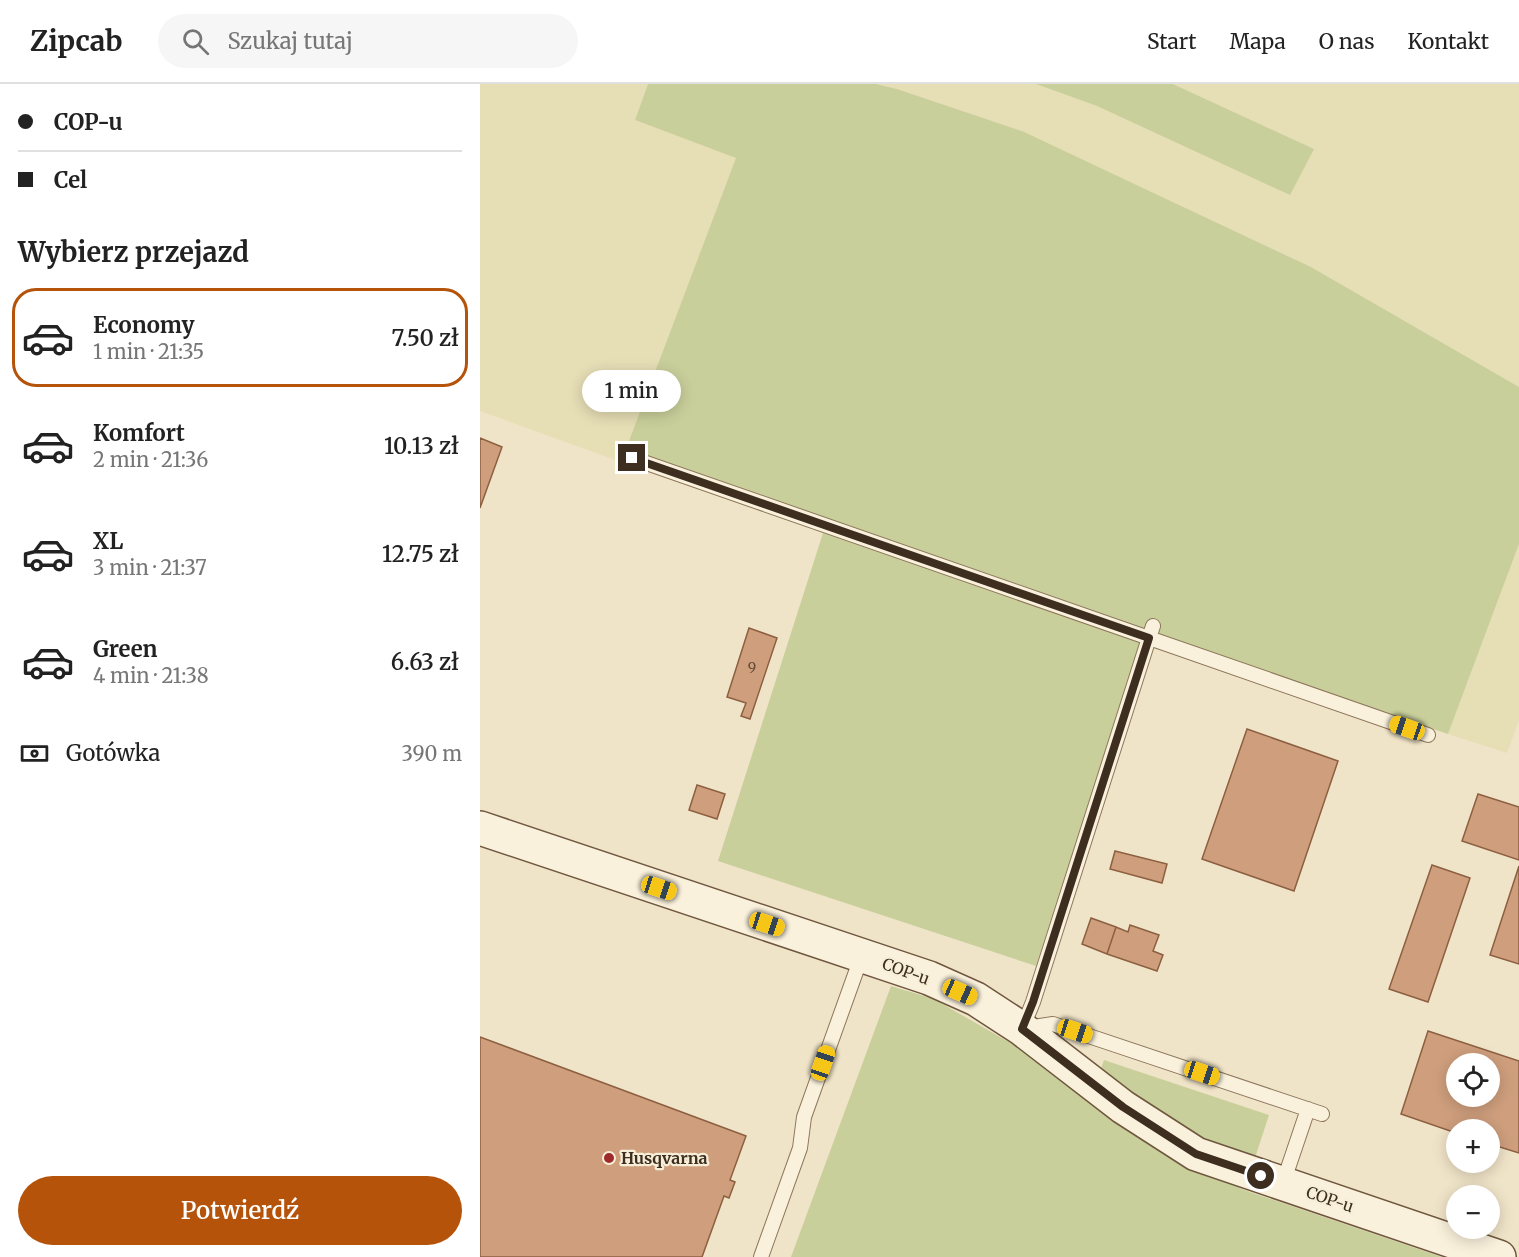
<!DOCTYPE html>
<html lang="pl">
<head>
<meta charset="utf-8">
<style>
	body { margin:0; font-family:Merriweather,serif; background:#f6f6f6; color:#222; height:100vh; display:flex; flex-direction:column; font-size:22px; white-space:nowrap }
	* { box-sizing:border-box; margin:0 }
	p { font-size:20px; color:#767676 }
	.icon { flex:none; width:33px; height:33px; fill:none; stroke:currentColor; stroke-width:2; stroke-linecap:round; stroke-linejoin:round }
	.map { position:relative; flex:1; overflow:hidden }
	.details { display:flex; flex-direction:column; background:#fff; width:480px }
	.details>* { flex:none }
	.guide { display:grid; align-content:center; height:132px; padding:0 18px; background:#fff }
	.tools { position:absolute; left:966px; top:969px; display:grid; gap:12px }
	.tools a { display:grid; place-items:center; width:54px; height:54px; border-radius:50%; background:#fff; box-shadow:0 3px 15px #0003; font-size:30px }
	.end { position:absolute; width:27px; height:27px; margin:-14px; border:8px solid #3d2e20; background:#fff; box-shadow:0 0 0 3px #fff }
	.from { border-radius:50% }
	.bubble { position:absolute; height:42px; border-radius:21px; background:#fff; box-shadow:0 3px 15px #0003; font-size:20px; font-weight:600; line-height:42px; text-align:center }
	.car { position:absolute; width:18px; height:36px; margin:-18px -9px; border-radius:8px; box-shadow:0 0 4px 2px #0007; background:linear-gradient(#f5c518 24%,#345 0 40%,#f5c518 0 76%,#345 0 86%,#f5c518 0) }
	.guide b { display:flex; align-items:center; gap:21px; height:57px; font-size:22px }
	.guide b+b { border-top:2px solid #e0e0e0 }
	.guide i { width:15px; height:15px; background:#222 }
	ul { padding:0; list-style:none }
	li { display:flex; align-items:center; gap:18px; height:99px; margin:0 12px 9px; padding:0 6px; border:3px solid transparent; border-radius:24px }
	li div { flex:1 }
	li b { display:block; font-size:22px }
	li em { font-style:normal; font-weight:600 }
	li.current { border-color:#b45309 }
	li>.icon { width:54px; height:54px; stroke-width:1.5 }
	h2 { padding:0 18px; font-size:27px; line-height:72px }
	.pay { display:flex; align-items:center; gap:15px; height:66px; padding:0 18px; font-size:22px }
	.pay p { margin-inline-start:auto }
	.cta { display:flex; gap:12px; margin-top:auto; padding:12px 18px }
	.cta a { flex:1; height:69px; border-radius:36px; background:#b45309; color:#fff; font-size:24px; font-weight:600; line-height:69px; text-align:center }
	header { display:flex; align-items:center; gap:36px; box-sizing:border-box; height:84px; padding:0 30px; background:#fff; border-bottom:2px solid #e0e0e0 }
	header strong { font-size:28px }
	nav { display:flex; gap:33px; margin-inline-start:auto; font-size:21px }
	.search { width:420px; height:54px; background:#f6f6f6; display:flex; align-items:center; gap:15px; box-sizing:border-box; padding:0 21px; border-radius:33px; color:#767676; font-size:22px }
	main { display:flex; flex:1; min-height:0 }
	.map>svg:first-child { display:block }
	.farmland { fill:#e6deb5 }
	.green { fill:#c9cf9b }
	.building { fill:#cf9f7d; stroke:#8d5f41; stroke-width:1.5; fill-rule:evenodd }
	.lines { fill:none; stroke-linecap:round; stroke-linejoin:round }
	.service-casing { stroke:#8d765c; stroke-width:16 }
	.secondary-casing { stroke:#6f573f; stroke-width:36 }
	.service { stroke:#faf1dc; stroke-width:14 }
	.secondary { stroke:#faf1dc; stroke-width:33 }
	.route { stroke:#3d2e20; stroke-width:8 }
	.poi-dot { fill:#9e2a2b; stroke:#f7eed8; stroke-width:2 }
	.labels { text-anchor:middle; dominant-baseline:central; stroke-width:4.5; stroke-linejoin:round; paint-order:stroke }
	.number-label { font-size:14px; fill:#624a37 }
	.street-label { font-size:16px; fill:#3d2e20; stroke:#f7eed8 }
	.poi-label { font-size:16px; font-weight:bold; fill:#3d2e20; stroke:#f7eed8; text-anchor:start }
</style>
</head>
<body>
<header>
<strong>Zipcab</strong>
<div class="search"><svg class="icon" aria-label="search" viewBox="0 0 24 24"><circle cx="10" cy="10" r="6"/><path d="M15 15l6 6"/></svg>Szukaj tutaj</div>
<nav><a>Start</a><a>Mapa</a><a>O nas</a><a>Kontakt</a></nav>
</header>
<main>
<section class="details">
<div class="guide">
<b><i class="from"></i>COP-u</b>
<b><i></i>Cel</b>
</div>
<h2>Wybierz przejazd</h2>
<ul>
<li class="current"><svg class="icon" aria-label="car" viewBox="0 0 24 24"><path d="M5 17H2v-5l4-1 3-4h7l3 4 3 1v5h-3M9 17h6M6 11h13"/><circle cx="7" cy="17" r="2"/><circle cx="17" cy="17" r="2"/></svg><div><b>Economy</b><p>1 min · 21:35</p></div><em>7.50 zł</em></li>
<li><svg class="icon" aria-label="car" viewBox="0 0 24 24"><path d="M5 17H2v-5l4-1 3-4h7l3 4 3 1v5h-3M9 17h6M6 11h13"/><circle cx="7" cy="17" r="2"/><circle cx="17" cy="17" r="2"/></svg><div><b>Komfort</b><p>2 min · 21:36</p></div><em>10.13 zł</em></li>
<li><svg class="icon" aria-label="car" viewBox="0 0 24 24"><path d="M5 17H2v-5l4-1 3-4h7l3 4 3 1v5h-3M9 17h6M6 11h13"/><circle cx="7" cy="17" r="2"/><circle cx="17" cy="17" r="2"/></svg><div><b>XL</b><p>3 min · 21:37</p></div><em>12.75 zł</em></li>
<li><svg class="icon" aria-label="car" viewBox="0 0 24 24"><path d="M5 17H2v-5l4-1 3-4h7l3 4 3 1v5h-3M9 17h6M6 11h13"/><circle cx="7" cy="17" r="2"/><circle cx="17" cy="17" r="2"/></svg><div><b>Green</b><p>4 min · 21:38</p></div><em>6.63 zł</em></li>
</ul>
<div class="pay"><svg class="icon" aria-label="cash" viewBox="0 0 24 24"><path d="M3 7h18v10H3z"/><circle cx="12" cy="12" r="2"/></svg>Gotówka<p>390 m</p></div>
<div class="cta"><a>Potwierdź</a></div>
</section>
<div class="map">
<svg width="1039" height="1173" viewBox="0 0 1039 1173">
	<rect width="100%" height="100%" fill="#f0e4c8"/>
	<path class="farmland" d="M0 0H168L155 36 257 74 141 378 0 327Z
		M396 0H556L617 22 833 65 693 0H1039V303L831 183 542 47 417 5Z
		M1039 460V636L1027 669 968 650Z"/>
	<path class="green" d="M168 0H396L417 5 542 47 831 183 1039 303V460L968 650 664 547 556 882 238 777 343 449 141 378 256 74 155 36Z
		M556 0H693L834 65 810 111 617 22Z
		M411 902 454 915 560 976 689 1069 764 1106 962 1173H311Z
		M624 976 789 1031 773 1080 736 1062 685 1035 618 992Z"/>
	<path class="building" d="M0 354 22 363 0 424Z
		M269 544 297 554 270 635 261 632 266 619 247 613Z
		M767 645 858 677 814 807 722 775Z
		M217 701 245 710 237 735 209 726Z
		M998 710 1039 723V776L982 757Z
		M635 767 687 780 682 799 630 785Z
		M952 781 990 794 948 918 909 905Z
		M1039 782V880L1010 871Z
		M611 834 636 843 627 870 602 860Z
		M650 841 679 851 673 867 683 871 677 887 627 870 636 843 648 848Z
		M948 947 1039 977V1069L1010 1060V1046H976V1049L921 1030ZM976 980H1010V1012H976Z
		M0 953 266 1052 250 1096 255 1098 249 1114 244 1112 222 1173H0Z"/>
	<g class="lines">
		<defs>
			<path id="service" d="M152 374 669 554 673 542
				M547 944 573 940 842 1030
				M542 945 553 918 669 554 948 651
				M803 1099 828 1025
				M281 1173 320 1064 324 1033 382 871"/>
			<path id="secondary" d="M0 744 449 894 496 915 542 945 643 1023 716 1070 1019 1173"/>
		</defs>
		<use href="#service" class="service-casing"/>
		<use href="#secondary" class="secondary-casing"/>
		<use href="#service" class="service"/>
		<use href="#secondary" class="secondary"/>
	</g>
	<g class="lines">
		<path class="route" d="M152 374 669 554 553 918 542 945 643 1023 716 1070 781 1092"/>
	</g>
	<circle class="poi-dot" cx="129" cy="1074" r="6"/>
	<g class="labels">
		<g class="number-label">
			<text x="272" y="583">9</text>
		</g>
		<g class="street-label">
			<text transform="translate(426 887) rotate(20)">COP-u</text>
			<text transform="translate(850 1115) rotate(19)">COP-u</text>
		</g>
		<g class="poi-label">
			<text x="141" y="1074">Husqvarna</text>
		</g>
	</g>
</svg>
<div class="tools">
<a><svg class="icon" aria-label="locate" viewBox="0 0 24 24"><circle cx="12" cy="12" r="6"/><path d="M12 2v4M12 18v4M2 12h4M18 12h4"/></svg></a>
<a>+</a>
<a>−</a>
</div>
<i class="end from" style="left:781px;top:1092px"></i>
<i class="end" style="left:152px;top:374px"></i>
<div class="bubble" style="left:102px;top:286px;width:99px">1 min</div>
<i class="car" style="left:927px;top:644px;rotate:289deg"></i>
<i class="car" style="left:179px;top:804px;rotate:108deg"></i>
<i class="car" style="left:287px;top:840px;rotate:108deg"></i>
<i class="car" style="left:480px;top:908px;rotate:114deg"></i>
<i class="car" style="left:595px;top:947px;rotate:108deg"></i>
<i class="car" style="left:343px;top:979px;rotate:19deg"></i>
<i class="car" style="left:722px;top:989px;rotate:108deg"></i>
</div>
</main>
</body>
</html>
